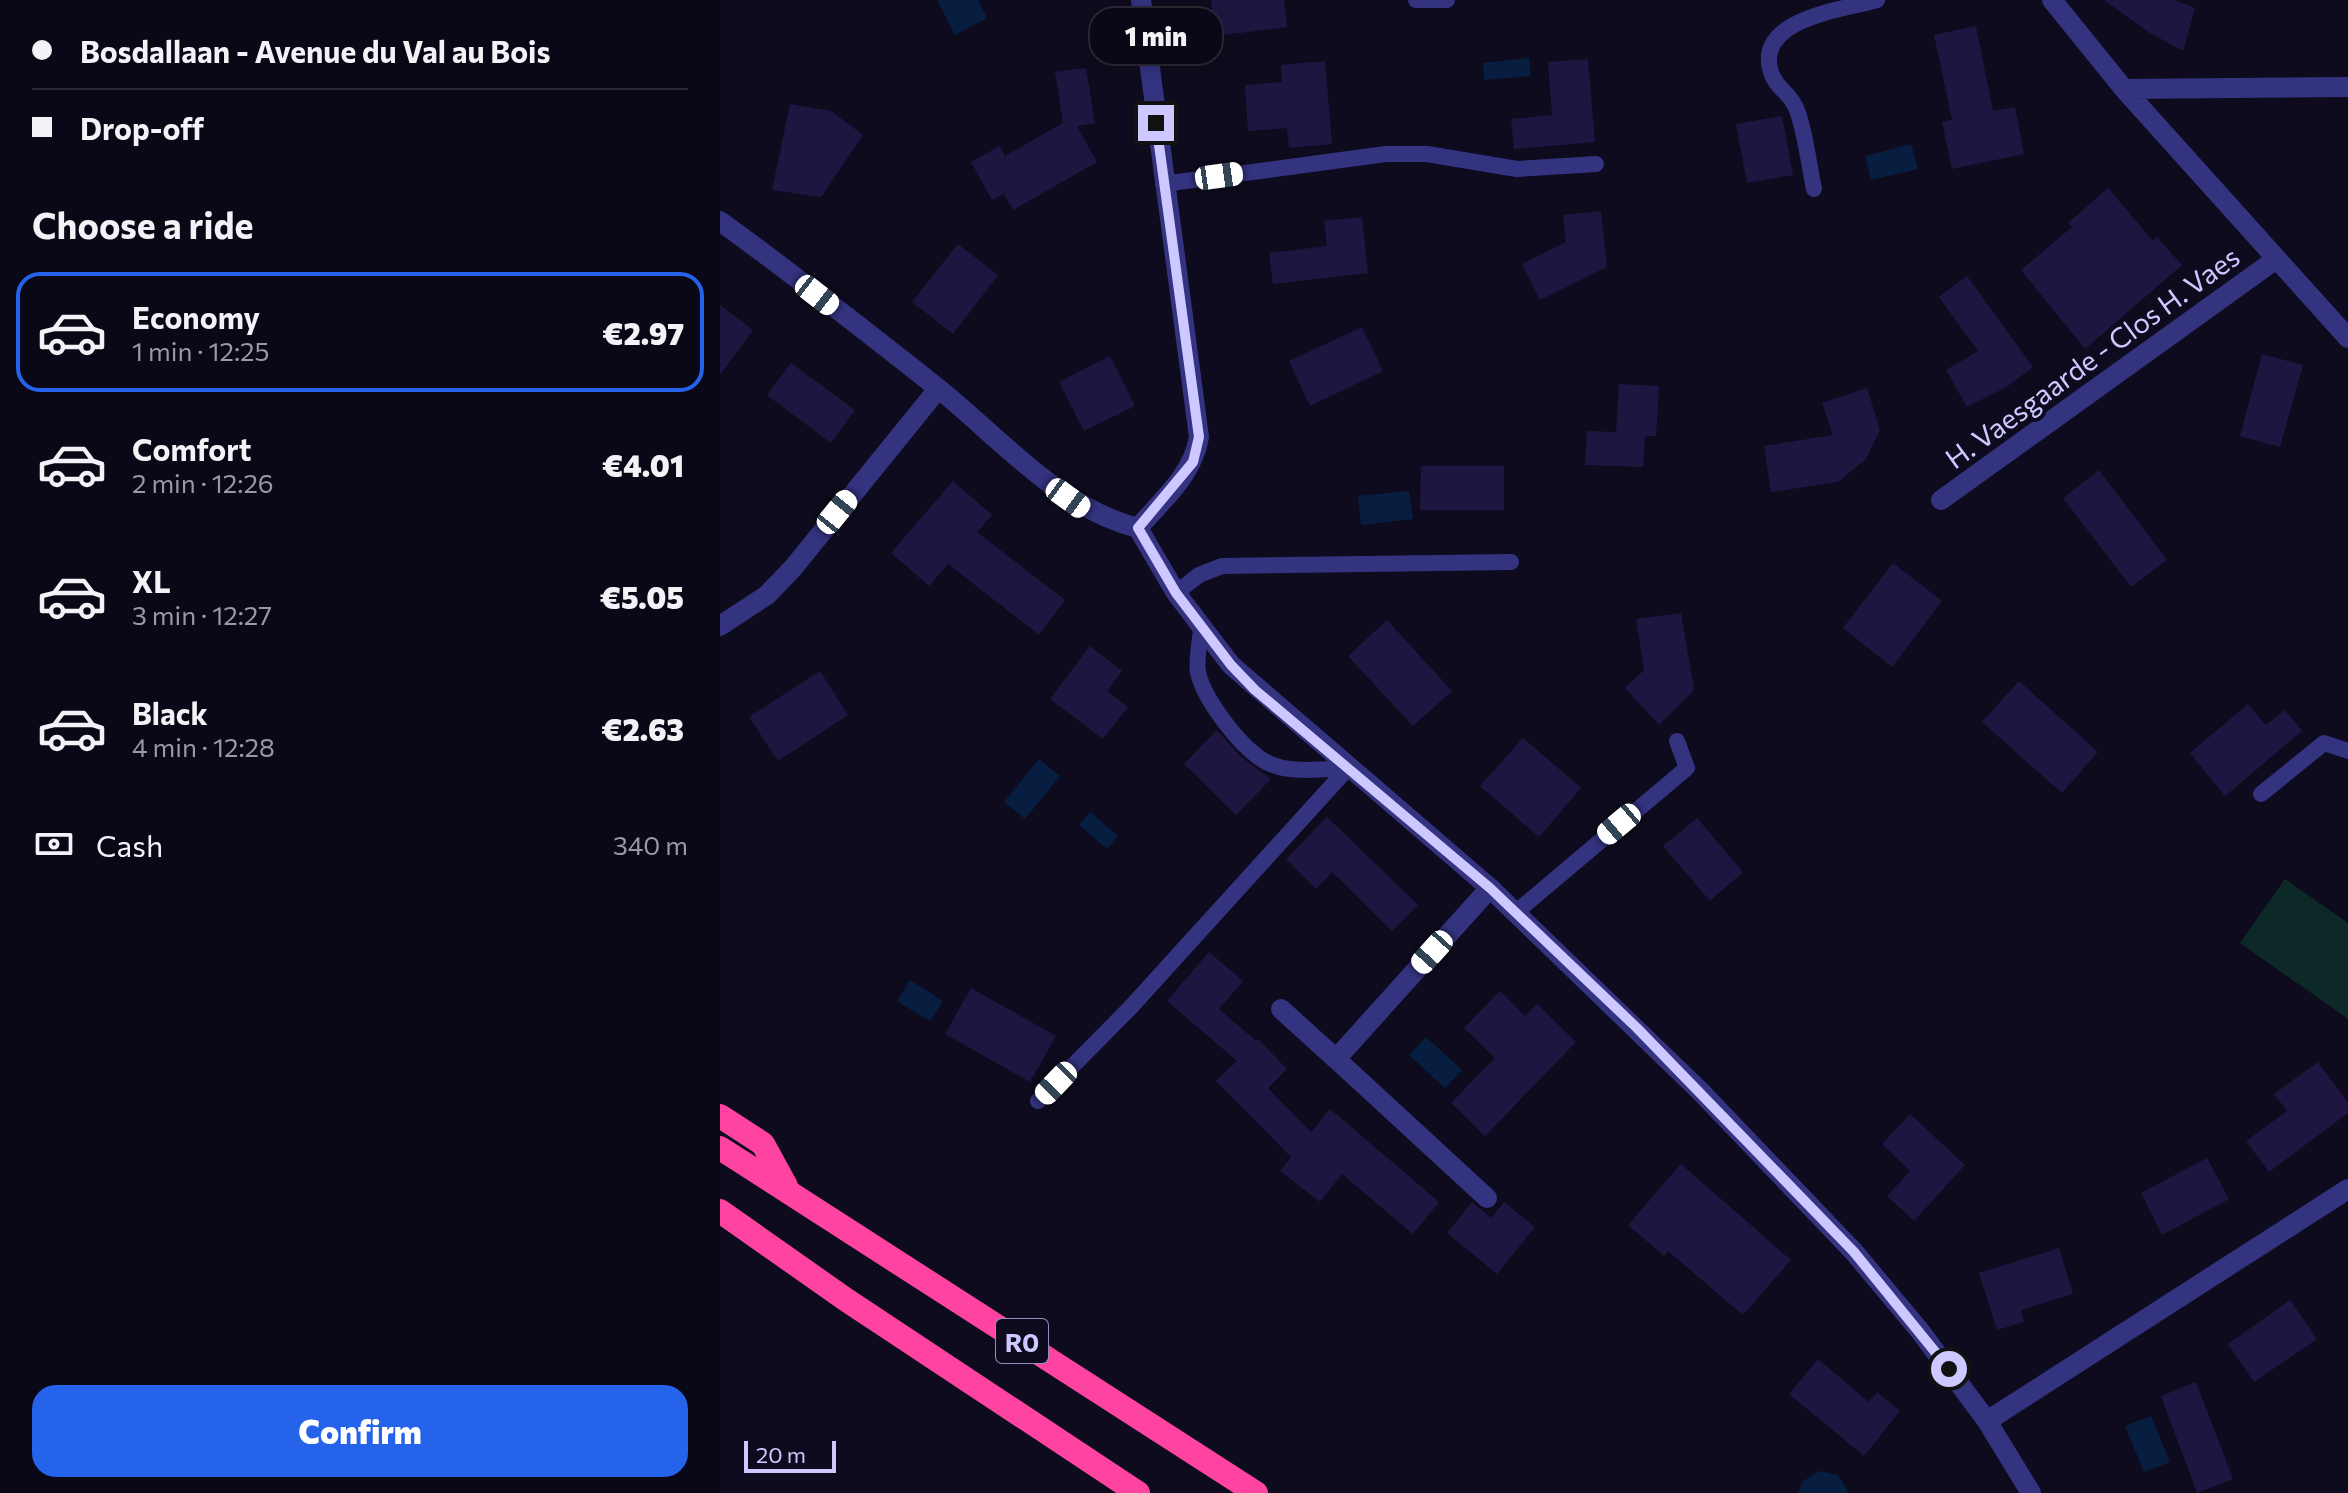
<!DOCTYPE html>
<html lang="en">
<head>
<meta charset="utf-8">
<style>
	body { margin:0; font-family:Commissioner,sans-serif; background:#13111f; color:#f1f3f6; height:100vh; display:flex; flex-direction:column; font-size:30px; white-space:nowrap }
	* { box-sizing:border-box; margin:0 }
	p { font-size:26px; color:#999aa1 }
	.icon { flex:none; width:44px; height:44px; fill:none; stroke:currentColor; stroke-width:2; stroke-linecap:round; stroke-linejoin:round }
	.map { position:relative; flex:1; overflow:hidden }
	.side { display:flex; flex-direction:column; background:#0a0816; width:720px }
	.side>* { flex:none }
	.banner { display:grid; align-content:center; height:176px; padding:0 32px; background:#0a0816 }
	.scale { position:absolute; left:24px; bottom:20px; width:92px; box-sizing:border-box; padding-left:8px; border:4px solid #cdc8ff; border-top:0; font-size:22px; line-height:28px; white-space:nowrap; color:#cdc8ff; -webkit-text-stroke:6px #0e0b1e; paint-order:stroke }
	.end { position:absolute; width:36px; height:36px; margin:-18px; border:10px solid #cdc8ff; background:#111; box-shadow:0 0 0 4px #111 }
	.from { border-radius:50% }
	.bubble { position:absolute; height:56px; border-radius:24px; background:#0a0816; box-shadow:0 4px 20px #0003,0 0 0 2px #2a2935; font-size:26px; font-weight:800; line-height:56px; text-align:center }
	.car { position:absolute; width:24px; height:48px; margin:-24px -12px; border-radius:10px; box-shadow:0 0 6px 2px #0007; background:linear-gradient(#fff 24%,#345 0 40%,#fff 0 76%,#345 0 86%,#fff 0) }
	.banner b { display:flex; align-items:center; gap:28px; height:76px; font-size:30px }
	.banner b+b { border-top:2px solid #2a2935 }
	.banner i { width:20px; height:20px; background:#f1f3f6 }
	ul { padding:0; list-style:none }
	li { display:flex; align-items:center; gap:24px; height:120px; margin:0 16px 12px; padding:0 16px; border:4px solid transparent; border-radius:24px }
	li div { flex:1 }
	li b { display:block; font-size:30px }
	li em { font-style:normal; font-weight:800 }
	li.selected { border-color:#2563eb }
	li>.icon { width:72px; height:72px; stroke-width:1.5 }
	h2 { padding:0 32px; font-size:36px; line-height:96px }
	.pay { display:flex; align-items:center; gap:20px; height:88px; padding:0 32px; font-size:30px }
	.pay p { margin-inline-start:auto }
	.button { display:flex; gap:16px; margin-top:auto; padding:16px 32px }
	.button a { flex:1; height:92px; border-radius:24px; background:#2563eb; color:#fff; font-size:32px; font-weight:800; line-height:92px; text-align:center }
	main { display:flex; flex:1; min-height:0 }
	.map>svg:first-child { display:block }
	.green { fill:#0d2927 }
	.water { fill:#081e40 }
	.building { fill:#1e1640 }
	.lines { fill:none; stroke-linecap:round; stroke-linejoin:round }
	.service { stroke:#343380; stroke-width:16 }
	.minor { stroke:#343380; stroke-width:20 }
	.motorway { stroke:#ff43a0; stroke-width:24 }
	.route { stroke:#cdc8ff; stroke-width:10 }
	.labels { text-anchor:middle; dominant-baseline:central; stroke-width:8; stroke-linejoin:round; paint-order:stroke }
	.shield { fill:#0e0b1e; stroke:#948fbc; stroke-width:2 }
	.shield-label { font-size:26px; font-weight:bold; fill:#cdc8ff }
	.street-label { font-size:28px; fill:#cdc8ff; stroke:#0e0b1e }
</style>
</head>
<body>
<main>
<section class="side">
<div class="banner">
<b><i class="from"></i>Bosdallaan - Avenue du Val au Bois</b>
<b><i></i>Drop-off</b>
</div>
<h2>Choose a ride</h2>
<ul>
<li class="selected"><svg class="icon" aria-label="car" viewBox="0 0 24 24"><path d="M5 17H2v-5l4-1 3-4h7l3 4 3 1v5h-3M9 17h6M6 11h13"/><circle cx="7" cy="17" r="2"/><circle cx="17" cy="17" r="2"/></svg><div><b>Economy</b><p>1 min · 12:25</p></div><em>€2.97</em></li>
<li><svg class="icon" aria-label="car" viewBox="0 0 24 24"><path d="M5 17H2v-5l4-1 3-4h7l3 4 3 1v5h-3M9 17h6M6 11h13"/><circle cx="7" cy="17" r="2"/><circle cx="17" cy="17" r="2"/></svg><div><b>Comfort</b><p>2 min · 12:26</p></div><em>€4.01</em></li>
<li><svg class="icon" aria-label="car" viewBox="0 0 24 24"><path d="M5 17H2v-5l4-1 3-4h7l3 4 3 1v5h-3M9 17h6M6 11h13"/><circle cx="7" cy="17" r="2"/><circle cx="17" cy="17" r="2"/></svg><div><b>XL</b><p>3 min · 12:27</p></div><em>€5.05</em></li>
<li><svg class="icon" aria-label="car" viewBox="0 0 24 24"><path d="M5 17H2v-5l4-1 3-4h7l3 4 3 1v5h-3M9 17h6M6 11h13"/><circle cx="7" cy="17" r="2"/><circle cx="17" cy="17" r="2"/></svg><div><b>Black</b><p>4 min · 12:28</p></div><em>€2.63</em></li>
</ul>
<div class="pay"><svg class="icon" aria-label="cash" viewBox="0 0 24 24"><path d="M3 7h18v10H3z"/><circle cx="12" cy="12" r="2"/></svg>Cash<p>340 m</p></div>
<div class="button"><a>Confirm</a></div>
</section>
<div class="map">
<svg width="1628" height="1493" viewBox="0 0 1628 1493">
	<rect width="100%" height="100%" fill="#0e0b1e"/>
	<path class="green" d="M1565 879 1628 923V1019L1520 943Z"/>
	<path class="water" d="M217 0H258L267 18 235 35Z
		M809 58 811 76 764 80 763 63Z
		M1191 144 1198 169 1151 180 1145 156Z
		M689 491 693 519 641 525 638 496Z
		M319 759 340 776 305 819 284 802Z
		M370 812 398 836 387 849 359 825Z
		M190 980 223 1001 210 1021 177 1001Z
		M706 1037 742 1070 725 1088 689 1055Z
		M1431 1416 1450 1462 1424 1472 1405 1426Z
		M1099 1471 1118 1475 1129 1493H1078L1082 1482Z"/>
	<path class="building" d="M491 0H564L567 27 495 36Z
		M1384 0H1454L1475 8 1463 51 1430 33Z
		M1256 26 1273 111 1295 107 1304 154 1232 169 1222 122 1232 120 1214 35Z
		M868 59 875 142 794 149 791 119 832 115 828 62Z
		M605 61 612 144 569 148 567 128 528 131 525 85 562 82 561 65Z
		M366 68 375 123 357 126 377 162 293 210 284 194 272 200 251 162 280 146 285 156 343 123 335 72Z
		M70 104 111 111 143 135 101 197 52 190Z
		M1062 116 1073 175 1027 183 1016 124Z
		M1388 188 1433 241 1437 237 1462 265 1365 349 1301 270 1352 227 1348 223Z
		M881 211 887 267 820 300 802 264 846 242 843 215Z
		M642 217 648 273 553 284 549 253 607 246 604 221Z
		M238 244 278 275 233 334 192 302Z
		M1247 276 1313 367 1285 388 1247 407 1226 370 1258 351 1219 297Z
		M0 305 33 330 0 375Z
		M642 327 663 371 590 406 569 361Z
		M1542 354 1583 365 1560 447 1520 436Z
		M390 356 415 406 364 431 339 382Z
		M71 363 135 410 111 443 47 395Z
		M899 384 939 386 936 436H925L923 467 865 465 867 431 896 432Z
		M1147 388 1160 430 1146 459 1118 482 1051 492 1044 446 1113 435 1102 403Z
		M701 466H784V510H700Z
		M1379 470 1447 560 1411 587 1343 498Z
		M233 481 272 515 257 532 345 600 319 635 228 564 209 586 171 553Z
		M1173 563 1222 601 1172 667 1123 628Z
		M961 613 974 690 939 725 905 688 924 670 916 619Z
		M667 620 732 691 693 726 628 656Z
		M370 646 402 671 387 691 408 707 383 739 330 699Z
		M100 671 128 715 58 761 29 717Z
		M1299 681 1378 752 1342 793 1262 722Z
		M1528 704 1546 725 1565 710 1582 731 1505 796 1470 753Z
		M497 730 520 756 551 779 516 815 464 764Z
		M803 738 861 788 819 837 760 786Z
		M607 817 698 905 672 931 612 872 596 889 566 859Z
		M977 818 1023 872 990 901 943 846Z
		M489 952 523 981 499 1009 536 1041 538 1039 567 1069 548 1088 591 1132 610 1109 719 1202 693 1234 622 1174 600 1202 560 1171 571 1157 496 1081 517 1061 447 1001Z
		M251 988 336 1036 310 1082 225 1034Z
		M780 991 805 1016 817 1004 856 1042 765 1136 731 1103 775 1058 744 1028Z
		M1598 1062 1628 1103V1113L1549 1172 1526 1141 1567 1111 1554 1094Z
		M1190 1114 1245 1165 1194 1221 1167 1196 1190 1171 1162 1144Z
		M1487 1158 1509 1199 1442 1235 1421 1193Z
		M961 1164 1071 1260 1023 1315 948 1251 944 1256 908 1225Z
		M752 1202 771 1218 784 1202 815 1227 777 1274 727 1233Z
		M1339 1248 1353 1294 1301 1310 1304 1322 1277 1330 1259 1273Z
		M1570 1300 1597 1339 1534 1382 1508 1344Z
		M1098 1359 1149 1402 1157 1392 1180 1411 1144 1456 1069 1394Z
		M1476 1382 1513 1479 1477 1493 1441 1396Z"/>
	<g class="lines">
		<path class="service" d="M696 0H727
			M443 184 666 154H707L797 169 876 164
			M1094 189C1090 170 1083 118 1074 104 1067 91 1054 86 1050 69 1038 18 1123 10 1157 0
			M456 593 479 575 502 566 791 562
			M481 629C480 642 476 659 478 672 484 700 522 750 548 763 572 774 603 769 628 768
			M1541 794 1604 743 1628 751
			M795 913 967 768 957 741
			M318 1101 410 1008 628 768"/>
		<path class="minor" d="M1332 0 1404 89 1628 338
			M1404 89 1628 87
			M0 221C74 275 147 332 219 389 281 439 339 508 418 528L456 593 511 665 770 888 981 1092 1134 1252 1200 1331 1267 1421 1311 1493
			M1221 500 1555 260
			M418 528C442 500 473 475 479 437L421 0
			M0 626 47 595 73 568 218 389
			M561 1009 616 1059 770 888
			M616 1059 767 1198
			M1267 1421 1628 1189"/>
		<path class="motorway" d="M0 1116 43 1144 66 1186
			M0 1148 536 1493
			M0 1211 125 1299 418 1493"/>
	</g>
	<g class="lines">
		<path class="route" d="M436 123 479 437 473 462 418 528 456 593 511 665 535 690 770 888 917 1028 1134 1252 1229 1369"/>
	</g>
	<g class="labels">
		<rect class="shield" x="276" y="1319" width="52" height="44" rx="6"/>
		<g class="shield-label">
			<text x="302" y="1341">R0</text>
		</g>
		<g class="street-label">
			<text transform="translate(1372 357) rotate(-36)">H. Vaesgaarde - Clos H. Vaes</text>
		</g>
	</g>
</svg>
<div class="scale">20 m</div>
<i class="end from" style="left:1229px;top:1369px"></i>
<i class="end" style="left:436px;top:123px"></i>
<div class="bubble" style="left:370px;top:8px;width:132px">1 min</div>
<i class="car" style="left:499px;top:176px;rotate:82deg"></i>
<i class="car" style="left:97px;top:295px;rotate:128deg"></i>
<i class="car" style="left:348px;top:498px;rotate:126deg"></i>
<i class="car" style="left:117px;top:512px;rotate:39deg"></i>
<i class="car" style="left:899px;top:824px;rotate:230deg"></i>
<i class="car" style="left:712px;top:952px;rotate:222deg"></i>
<i class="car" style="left:336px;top:1083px;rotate:224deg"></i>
</div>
</main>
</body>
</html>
